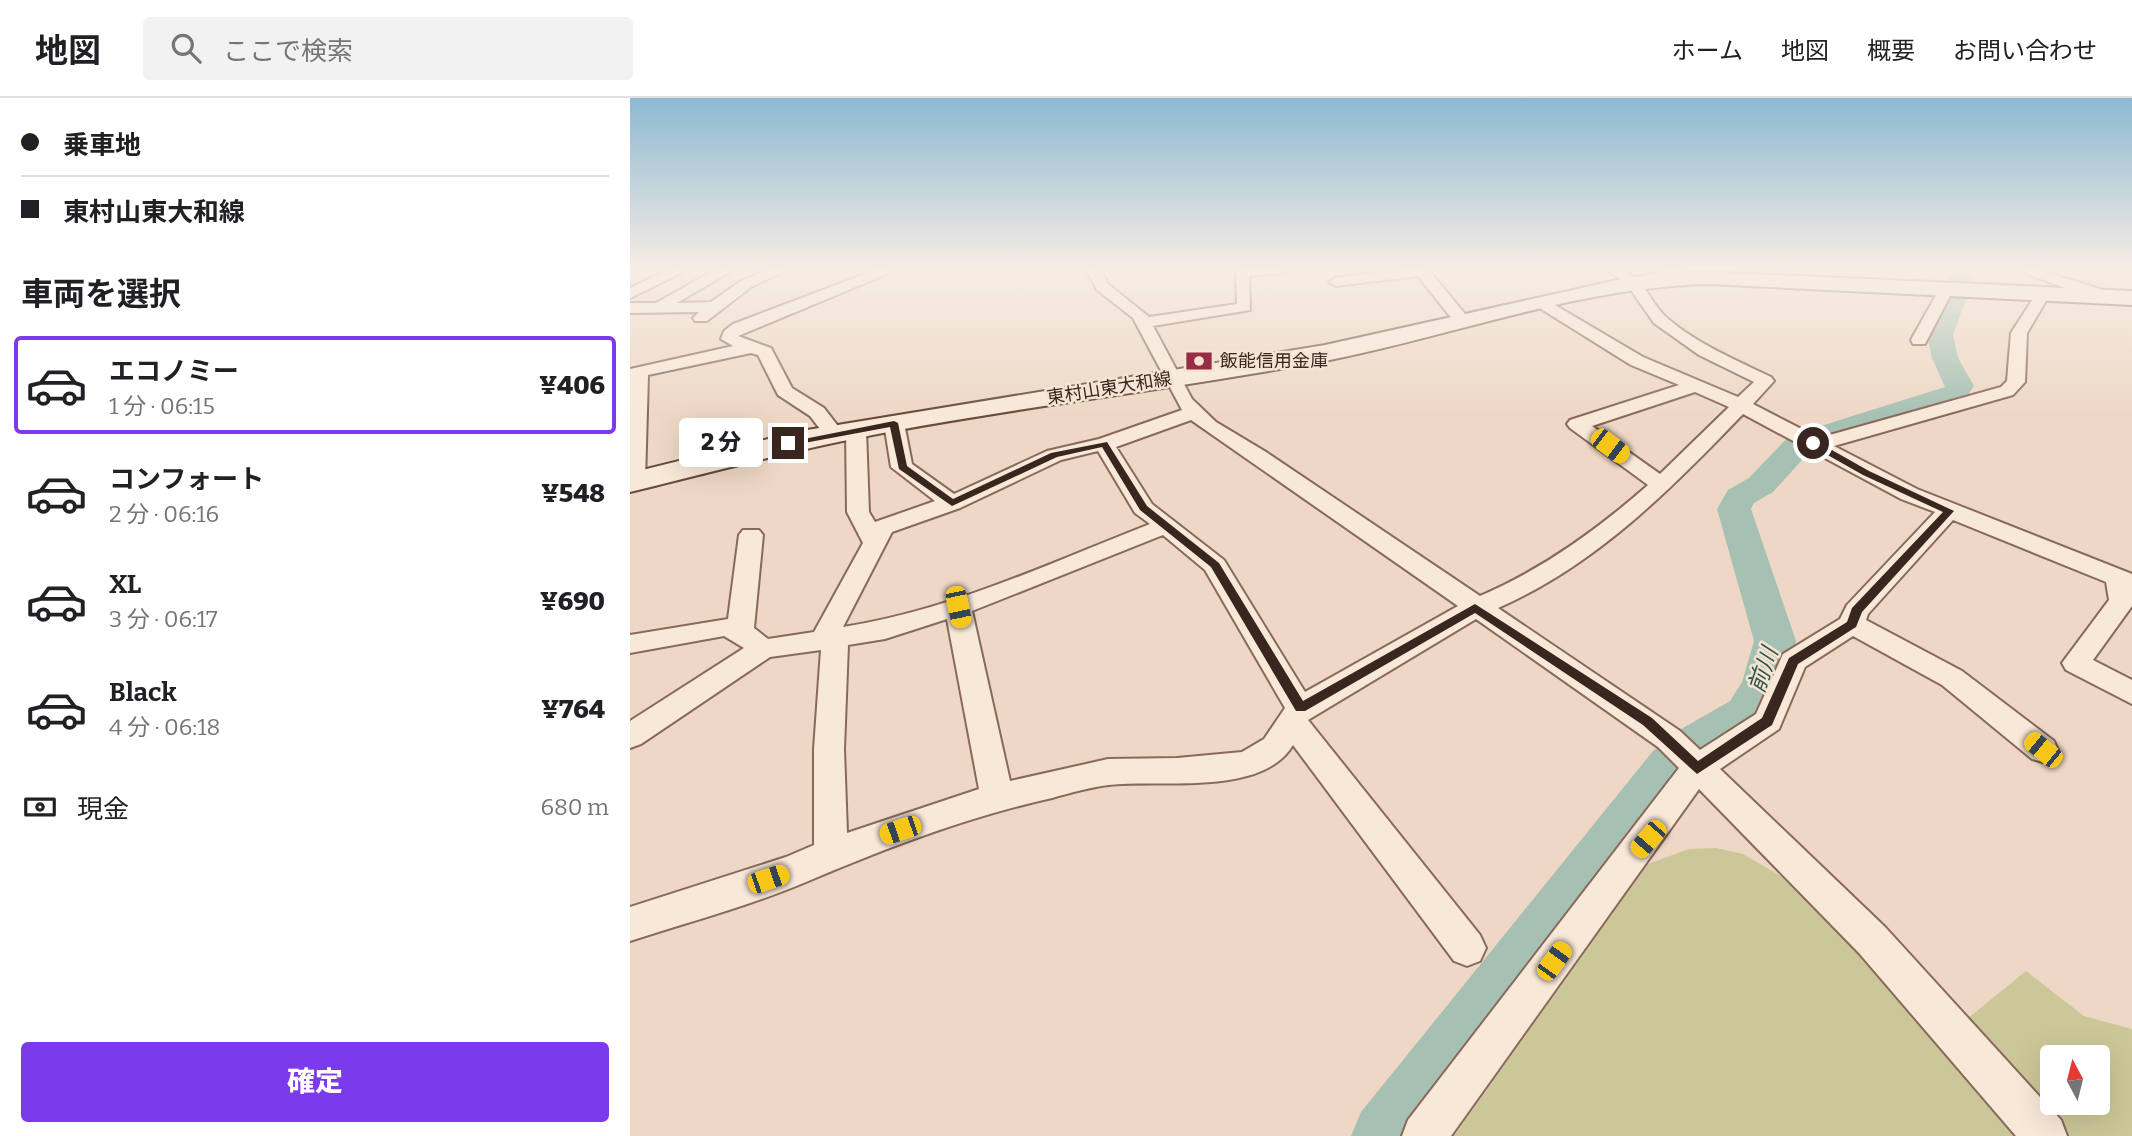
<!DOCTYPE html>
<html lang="ja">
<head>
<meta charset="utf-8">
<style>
	body { margin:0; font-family:Bitter,"Noto Sans JP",serif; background:#f2f2f2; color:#202124; height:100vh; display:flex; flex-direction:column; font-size:26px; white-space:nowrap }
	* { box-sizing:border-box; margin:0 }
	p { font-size:23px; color:#757577 }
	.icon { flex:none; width:38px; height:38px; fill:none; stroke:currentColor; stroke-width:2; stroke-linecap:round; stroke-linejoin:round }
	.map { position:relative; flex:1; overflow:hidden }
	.panel { display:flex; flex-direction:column; background:#fff; width:630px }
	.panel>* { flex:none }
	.hud { display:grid; align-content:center; height:154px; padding:0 21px; background:#fff }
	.needle { width:46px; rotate:353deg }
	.tools { position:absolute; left:1410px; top:947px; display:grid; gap:14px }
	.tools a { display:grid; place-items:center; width:70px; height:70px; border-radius:7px; background:#fff; box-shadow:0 7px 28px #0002; font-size:35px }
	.end { position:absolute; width:32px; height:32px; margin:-16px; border:9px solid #39261f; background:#fff; box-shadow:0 0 0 4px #fff }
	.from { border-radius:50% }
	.bubble { position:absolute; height:49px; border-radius:7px; background:#fff; box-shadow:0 7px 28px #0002; font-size:23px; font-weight:800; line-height:49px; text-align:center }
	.car { position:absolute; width:21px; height:42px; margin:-21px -10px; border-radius:9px; box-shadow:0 0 5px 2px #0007; background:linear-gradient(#f5c518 24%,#345 0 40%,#f5c518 0 76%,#345 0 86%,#f5c518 0) }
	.hud b { display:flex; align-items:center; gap:24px; height:66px; font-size:26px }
	.hud b+b { border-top:2px solid #e0e0e0 }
	.hud i { width:18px; height:18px; background:#202124 }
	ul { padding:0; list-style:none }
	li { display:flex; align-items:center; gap:21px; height:98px; margin:0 14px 10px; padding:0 7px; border:4px solid transparent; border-radius:7px }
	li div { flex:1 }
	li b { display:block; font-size:26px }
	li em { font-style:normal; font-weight:800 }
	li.current { border-color:#7c3aed }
	li>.icon { width:63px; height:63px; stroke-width:1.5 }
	h2 { padding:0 21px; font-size:32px; line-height:84px }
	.pay { display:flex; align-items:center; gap:18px; height:77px; padding:0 21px; font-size:26px }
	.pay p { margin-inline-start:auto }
	.button { display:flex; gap:14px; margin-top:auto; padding:14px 21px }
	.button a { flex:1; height:80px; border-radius:7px; background:#7c3aed; color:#fff; font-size:28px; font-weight:800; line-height:80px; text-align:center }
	header { display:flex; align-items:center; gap:42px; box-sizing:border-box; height:98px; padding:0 35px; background:#fff; border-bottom:2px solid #e0e0e0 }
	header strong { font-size:33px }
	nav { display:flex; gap:38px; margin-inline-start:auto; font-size:24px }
	.search { width:490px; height:63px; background:#f2f2f2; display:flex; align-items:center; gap:18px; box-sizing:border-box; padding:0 24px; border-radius:7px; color:#757577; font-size:26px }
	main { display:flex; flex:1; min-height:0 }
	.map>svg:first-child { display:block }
	.green { fill:#ccc798; fill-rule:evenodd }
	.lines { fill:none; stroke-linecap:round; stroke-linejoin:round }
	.river { fill:#a6c1b3; fill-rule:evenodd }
	.minor-casing { stroke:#88695b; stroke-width:4 }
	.secondary-casing { stroke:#6a4b3e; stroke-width:4 }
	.minor { fill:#f8e8d8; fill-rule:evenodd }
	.secondary { fill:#f8e8d8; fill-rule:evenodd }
	.route { fill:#39261f }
	.labels { text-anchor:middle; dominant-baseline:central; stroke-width:5; stroke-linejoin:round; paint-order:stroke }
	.far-poi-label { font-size:18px; fill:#39261f; stroke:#f5e4d4; text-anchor:start }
	.far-street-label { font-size:18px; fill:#39261f; stroke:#f5e4d4 }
	.water-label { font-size:23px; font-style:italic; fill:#2e584c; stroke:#f5e4d4 }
</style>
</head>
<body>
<header>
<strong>地図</strong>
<div class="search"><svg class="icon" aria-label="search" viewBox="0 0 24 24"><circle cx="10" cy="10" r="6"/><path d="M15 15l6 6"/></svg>ここで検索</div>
<nav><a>ホーム</a><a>地図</a><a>概要</a><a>お問い合わせ</a></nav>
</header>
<main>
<section class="panel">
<div class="hud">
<b><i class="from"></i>乗車地</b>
<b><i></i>東村山東大和線</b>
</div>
<h2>車両を選択</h2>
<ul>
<li class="current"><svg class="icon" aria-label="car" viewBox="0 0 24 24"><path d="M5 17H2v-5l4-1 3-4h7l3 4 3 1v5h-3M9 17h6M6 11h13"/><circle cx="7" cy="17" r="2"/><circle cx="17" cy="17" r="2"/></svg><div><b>エコノミー</b><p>1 分 · 06:15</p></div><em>¥406</em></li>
<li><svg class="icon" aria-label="car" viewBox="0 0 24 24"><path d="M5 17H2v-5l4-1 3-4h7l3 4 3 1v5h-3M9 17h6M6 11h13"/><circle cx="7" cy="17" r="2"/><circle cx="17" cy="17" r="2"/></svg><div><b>コンフォート</b><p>2 分 · 06:16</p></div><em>¥548</em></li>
<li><svg class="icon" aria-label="car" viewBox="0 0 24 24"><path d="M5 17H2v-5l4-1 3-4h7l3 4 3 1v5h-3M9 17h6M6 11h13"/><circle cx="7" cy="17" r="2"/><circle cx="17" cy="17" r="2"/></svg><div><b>XL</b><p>3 分 · 06:17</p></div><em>¥690</em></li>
<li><svg class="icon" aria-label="car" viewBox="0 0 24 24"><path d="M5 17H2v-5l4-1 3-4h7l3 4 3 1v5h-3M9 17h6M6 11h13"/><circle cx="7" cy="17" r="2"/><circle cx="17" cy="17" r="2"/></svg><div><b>Black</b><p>4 分 · 06:18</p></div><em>¥764</em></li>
</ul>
<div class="pay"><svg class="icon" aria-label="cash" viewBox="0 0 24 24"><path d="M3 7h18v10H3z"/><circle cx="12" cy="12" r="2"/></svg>現金<p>680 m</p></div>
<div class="button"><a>確定</a></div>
</section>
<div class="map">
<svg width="1502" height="1038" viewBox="0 0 1502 1038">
	<rect width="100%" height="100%" fill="#eed8c5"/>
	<path class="green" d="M1086 750 1113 756 1158 782 1399 1038H824L1018 766 1059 751Z
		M1396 873 1454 918 1502 931V1038H1415L1332 925ZM1423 959H1468V1004H1423Z"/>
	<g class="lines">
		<path class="river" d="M1326 171H1348L1337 187V198L1323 237 1328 260 1344 288 1335 301 1181 352 1143 394 1124 405 1121 411 1166 543 1155 587 1132 627 1087 656 1057 681 797 1038H721L731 1014 1023 653 1053 630 1100 603 1112 584 1124 543 1087 411 1098 392 1119 380 1159 338 1315 289 1302 260 1297 237 1314 198 1315 187Z"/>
		<defs>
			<path id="minor" d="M40 171H59L0 200V190Z
				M87 171H105L47 205 81 204 111 183 139 171H159L121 189 77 223H65L63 220 69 214 0 215V205H26Z
				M248 171H269L108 238 141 250 162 290 194 310 214 336 211 340H197L180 318 148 297 128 257 121 255 18 277 15 383 12 388H0V271L103 248 91 241 94 233 103 226Z
				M456 171H470L478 186 519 219 607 206 606 171H660L653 175 619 178 620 212 523 228 562 301 586 324 636 354 850 498C913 471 967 432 1018 387L940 330 937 326 940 322 1049 287 1001 267 908 209V203H918L1013 259 1108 299 1124 284 1069 257 1024 225 999 189 977 171C1015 171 1014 199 1037 220 1067 246 1106 262 1141 279L1144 283 1123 306 1189 340 1371 289 1377 283 1381 235 1408 193H1418L1420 196 1397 235 1395 284 1383 297 1204 348 1287 391 1502 476V508L1463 562 1502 582V606L1436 572 1432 565 1479 502 1476 484 1323 422 1238 516 1236 522 1332 573 1424 643 1428 652 1424 661 1413 664 1402 661 1312 587 1223 538 1175 569 1149 631 1090 671 1255 829 1431 1022 1437 1038H1386L1229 855 1069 691 821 1038H772L778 1022 1049 670 1028 649 846 521 678 622 850 837 856 850 850 863 837 868 824 863 663 647C632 699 531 681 479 687 460 689 440 695 422 700 337 719 256 750 176 784 119 808 58 824 0 843V809L156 759 184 747V651L191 552 140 559 11 646 0 650V623L114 550 94 538 0 555V537L98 521 109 437 113 432H129L133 437 124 530 138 541 184 534 233 445 217 414 216 332 219 328H233L236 332 239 414 245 424 305 403 261 369 254 325 257 321 264 319 274 325 282 366 324 396 417 353 469 341 552 312 503 220 467 192ZM1065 294 1099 309 1030 376 962 328ZM1113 316 1271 401 1305 414 1217 507 1210 521 1153 556 1126 616 1070 652 1050 633 868 510C966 467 1040 392 1113 316ZM561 322 828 508 675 594 594 462 522 406 486 349ZM468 353 505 415 520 426C420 465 319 513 213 529L262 434 330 410 431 362ZM533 437 575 472 655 610 634 641 612 654 547 660 478 661 380 683 342 513ZM317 521 349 691 217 735 214 651 218 547 255 541Z
				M772 171H798L839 221V227H827L788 178 706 188 699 184 706 180Z
				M1034 171H1063L1038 179 1035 184H1025L1023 181 1027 173Z
				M1384 171H1406L1492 198 1484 203 1443 193Z
				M1316 188 1323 192 1295 246H1283L1281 242 1309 192Z"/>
			<path id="secondary" d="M1079 174 1502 193V207L1079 186C948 189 823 238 695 263 550 290 403 307 258 334 171 350 86 373 0 394V375L171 333 695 247 988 182 1030 175Z"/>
		</defs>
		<use href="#minor" class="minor-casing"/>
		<use href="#secondary" class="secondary-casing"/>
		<use href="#minor" class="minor"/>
		<use href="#secondary" class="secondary"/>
	</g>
	<linearGradient id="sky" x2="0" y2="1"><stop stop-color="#8db9d3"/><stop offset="0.54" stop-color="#f7ede5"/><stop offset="1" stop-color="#f7ede5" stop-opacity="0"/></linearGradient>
	<rect width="1502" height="317" fill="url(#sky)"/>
	<path class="route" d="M264 323 268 325 277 368 323 401 421 355 477 344 517 408 589 465 673 603 845 506 1022 620 1068 663 1132 620 1159 560 1217 524 1222 510 1313 414 1233 377 1180 347V343H1186L1239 373 1324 413 1232 514 1226 529 1168 566 1142 627 1067 676 1013 627 845 515 675 613H666L581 469 510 412 472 349 427 359 322 408 269 371 260 329 158 348 154 345Z"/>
	<defs>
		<symbol id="bank-bare" viewBox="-9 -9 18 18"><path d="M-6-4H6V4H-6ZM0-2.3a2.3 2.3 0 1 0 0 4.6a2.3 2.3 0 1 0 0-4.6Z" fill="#972c44" stroke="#f5e4d4" stroke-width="2.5" paint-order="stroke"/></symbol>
	</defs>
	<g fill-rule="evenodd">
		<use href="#bank-bare" x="550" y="244" width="38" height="38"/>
	</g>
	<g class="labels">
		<g class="far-poi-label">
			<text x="590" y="263">飯能信用金庫</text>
		</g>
		<g class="far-street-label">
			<text transform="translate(479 290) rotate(-9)">東村山東大和線</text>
		</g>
		<g class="water-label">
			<text transform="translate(1133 572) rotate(-71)">前川</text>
		</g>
	</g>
</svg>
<div class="tools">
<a><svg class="needle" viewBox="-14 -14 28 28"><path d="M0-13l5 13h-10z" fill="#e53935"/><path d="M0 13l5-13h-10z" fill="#757577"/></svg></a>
</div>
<i class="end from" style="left:1183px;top:345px"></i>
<i class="end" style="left:158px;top:345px"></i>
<div class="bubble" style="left:49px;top:320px;width:84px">2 分</div>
<i class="car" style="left:980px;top:348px;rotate:127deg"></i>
<i class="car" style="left:328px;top:509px;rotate:168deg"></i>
<i class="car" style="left:1413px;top:652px;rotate:309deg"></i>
<i class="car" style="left:270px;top:732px;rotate:251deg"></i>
<i class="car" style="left:1018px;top:741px;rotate:221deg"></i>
<i class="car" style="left:138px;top:781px;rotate:71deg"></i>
<i class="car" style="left:924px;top:863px;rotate:36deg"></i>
</div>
</main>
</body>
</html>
